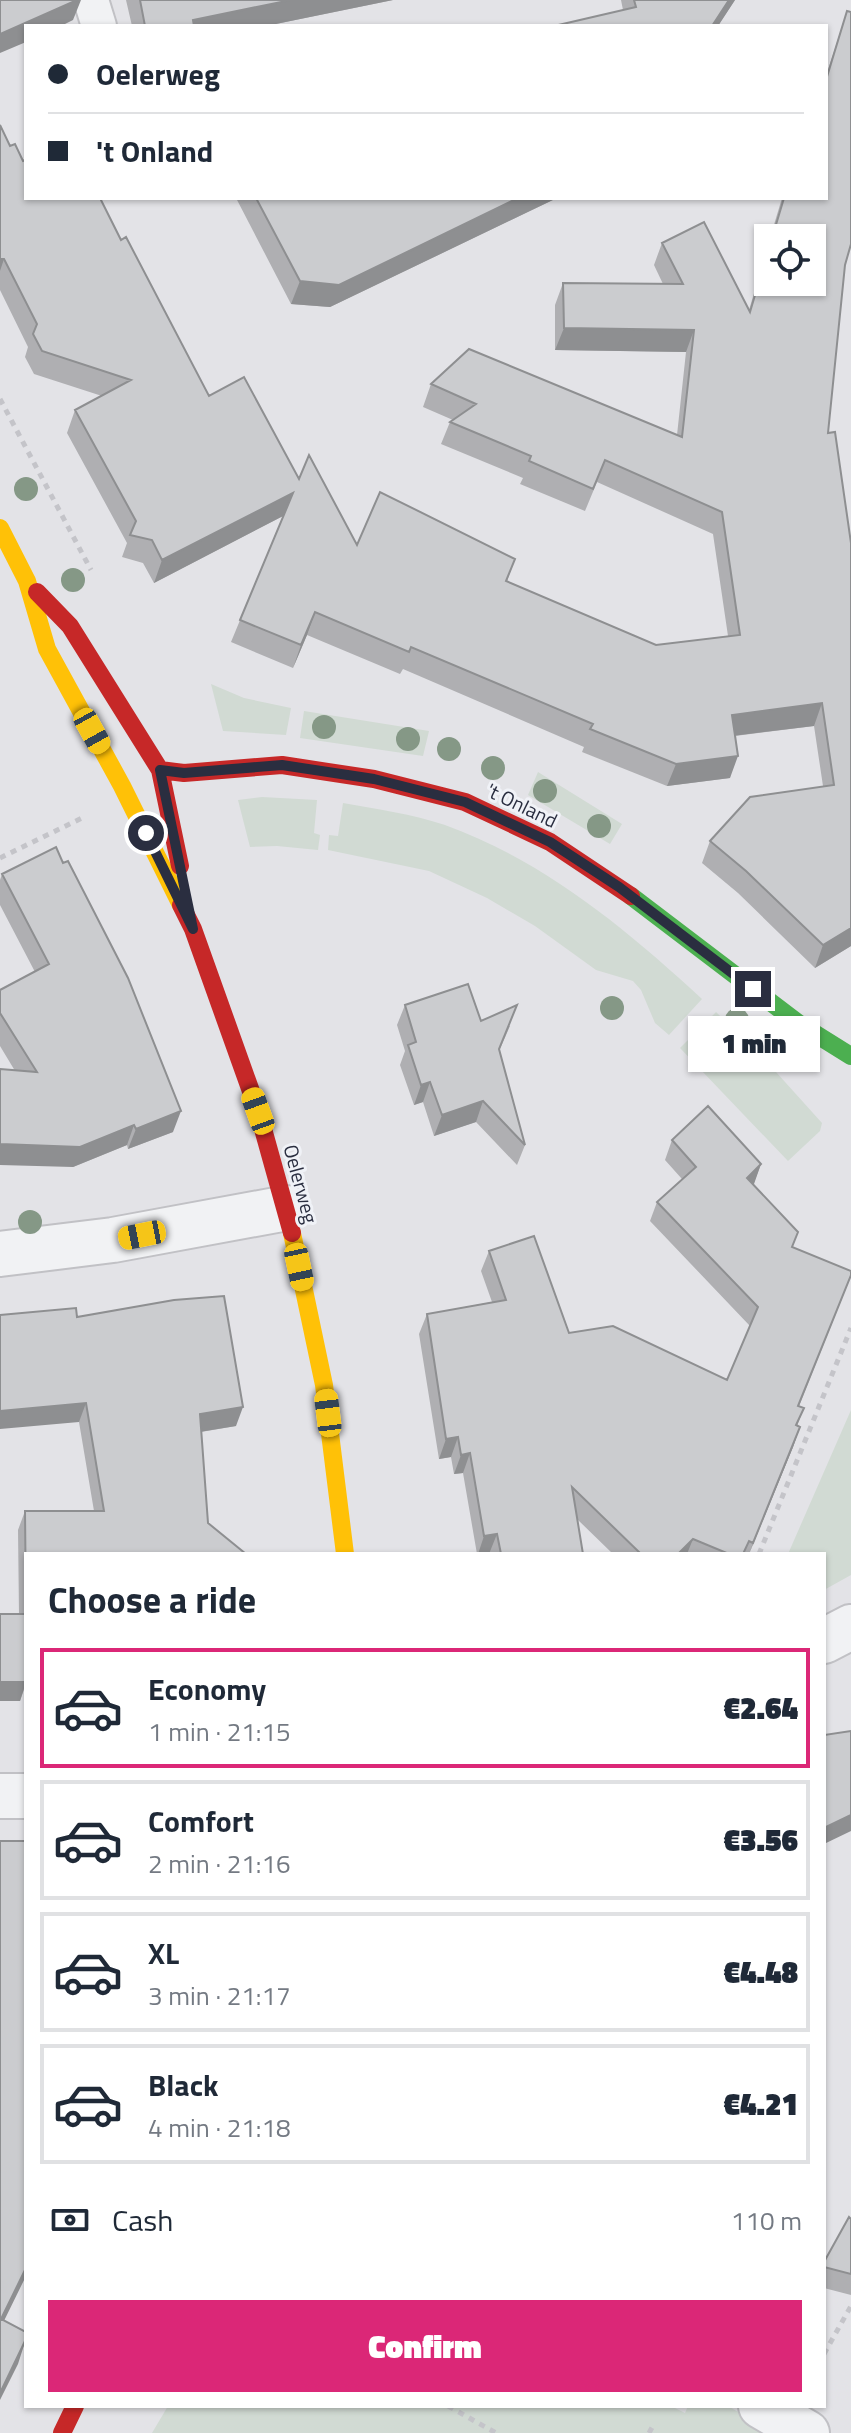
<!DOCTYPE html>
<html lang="en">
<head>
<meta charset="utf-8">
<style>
	body { margin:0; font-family:"Titillium Web",sans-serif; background:#f6f6f7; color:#1f2937; height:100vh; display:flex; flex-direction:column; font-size:30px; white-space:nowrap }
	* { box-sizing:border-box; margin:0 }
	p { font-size:26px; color:#747a83 }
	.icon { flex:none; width:44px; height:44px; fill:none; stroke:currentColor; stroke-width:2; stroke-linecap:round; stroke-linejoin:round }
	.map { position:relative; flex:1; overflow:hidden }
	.side { position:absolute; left:24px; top:1552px; width:802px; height:856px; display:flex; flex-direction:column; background:#fff; border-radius:0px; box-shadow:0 2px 6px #0004 }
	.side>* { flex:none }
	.banner { position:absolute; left:24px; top:24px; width:804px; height:176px; border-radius:0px; box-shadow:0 2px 6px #0004; display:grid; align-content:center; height:176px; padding:0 24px; background:#fff }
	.controls { position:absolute; left:754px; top:224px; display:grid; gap:16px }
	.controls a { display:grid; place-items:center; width:72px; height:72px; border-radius:0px; background:#fff; box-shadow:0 2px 6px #0004; font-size:40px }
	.end { position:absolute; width:36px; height:36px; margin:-18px; border:10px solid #2a2e40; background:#fff; box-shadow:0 0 0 4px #fff }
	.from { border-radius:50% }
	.bubble { position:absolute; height:56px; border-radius:0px; background:#fff; box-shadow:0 2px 6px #0004; font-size:26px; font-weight:800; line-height:56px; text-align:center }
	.car { position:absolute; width:24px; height:48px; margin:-24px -12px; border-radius:10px; box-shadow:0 0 6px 2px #0007; background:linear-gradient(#f5c518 24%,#345 0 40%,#f5c518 0 76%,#345 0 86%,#f5c518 0) }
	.banner b { display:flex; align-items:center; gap:28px; height:76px; font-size:30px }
	.banner b+b { border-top:2px solid #e0e1e3 }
	.banner i { width:20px; height:20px; background:#1f2937 }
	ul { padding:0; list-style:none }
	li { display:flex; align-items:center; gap:24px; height:120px; margin:0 16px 12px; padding:0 8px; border:4px solid #e0e1e3; border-radius:0px }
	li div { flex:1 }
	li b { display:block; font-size:30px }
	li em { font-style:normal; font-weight:800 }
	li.active { border-color:#db2777 }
	li>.icon { width:72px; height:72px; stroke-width:1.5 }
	h2 { padding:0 24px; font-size:36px; line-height:96px }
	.pay { display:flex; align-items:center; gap:20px; height:88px; padding:0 24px; font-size:30px }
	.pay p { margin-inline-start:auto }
	.cta { display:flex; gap:16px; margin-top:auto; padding:16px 24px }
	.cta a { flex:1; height:92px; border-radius:0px; background:#db2777; color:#fff; font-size:32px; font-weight:800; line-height:92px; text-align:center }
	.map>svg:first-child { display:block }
	.green { fill:#d1dad3 }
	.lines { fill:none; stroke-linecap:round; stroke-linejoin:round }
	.lane-casing { stroke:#c1c1c5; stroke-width:38 }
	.street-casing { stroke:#c1c1c5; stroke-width:48 }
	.path { stroke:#c4c4c9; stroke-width:5; stroke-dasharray:6 6; stroke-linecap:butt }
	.lane { stroke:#f1f2f4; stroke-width:34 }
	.street { stroke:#f1f2f4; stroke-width:44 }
	.fast { stroke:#4caf50; stroke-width:18 }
	.slow { stroke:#ffc107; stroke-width:18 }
	.jam { stroke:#c62828; stroke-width:18 }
	.tree { fill:#859886 }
	.wall { fill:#afafb2 }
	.shaded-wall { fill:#8e8f91 }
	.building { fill:#cbcccf; stroke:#8e8f91; stroke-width:2 }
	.route { stroke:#2a2e40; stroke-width:10 }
	.labels { text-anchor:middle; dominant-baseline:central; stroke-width:6; stroke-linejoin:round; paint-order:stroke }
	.street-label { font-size:20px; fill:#2a2e40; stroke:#f0f2f7 }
</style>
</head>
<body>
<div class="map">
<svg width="851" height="2433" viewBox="0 0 851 2433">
	<rect width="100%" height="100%" fill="#e3e3e7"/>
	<path class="green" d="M211 684 244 698 291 708 286 735 223 731Z
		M304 711 429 731 423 756 300 738Z
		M538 772 622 824 610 844 528 795Z
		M262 797 317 800 314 833 320 835 318 850 277 846 250 847 238 800Z
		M343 803C377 809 412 814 445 825 544 861 625 928 702 999L669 1035 655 1023 641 990 633 981 596 970 535 926 487 898 429 871 328 850 329 835 338 836Z
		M716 1012 767 1062 822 1123 820 1131 788 1161 680 1048Z
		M851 1410V1575L824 1590V1554H788Z
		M168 2406H671L685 2413 688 2406H728L774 2433H152Z"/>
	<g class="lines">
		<defs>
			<path id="lane" d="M91 0 99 26"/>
			<path id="street" d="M0 1254 113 1240 287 1208
				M824 1641 851 1627
				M0 1796H26
				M761 2406 807 2433"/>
		</defs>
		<use href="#lane" class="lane-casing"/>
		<use href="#street" class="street-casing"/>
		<path class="path" d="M0 399 91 570
			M0 858 82 818
			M759 1554 851 1328
			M824 2354 851 2306
			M448 2406 496 2433
			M649 2433 654 2424"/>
		<use href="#lane" class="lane"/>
		<use href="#street" class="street"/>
		<path class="fast" d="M631 896 798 1023 851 1056"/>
		<path class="slow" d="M0 528 27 581 47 649 122 786 181 905
			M292 1233 324 1385 345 1554"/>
		<path class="jam" d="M37 592 70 626 160 770 180 866
			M160 770 184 773 282 765 374 779 465 802 550 842 631 896
			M181 905 193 929 258 1111 292 1233
			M62 2433 75 2406"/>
	</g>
	<g class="tree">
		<circle cx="26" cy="489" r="12"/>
		<circle cx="73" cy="580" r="12"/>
		<circle cx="324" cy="727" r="12"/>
		<circle cx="408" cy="739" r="12"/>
		<circle cx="449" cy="749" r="12"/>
		<circle cx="493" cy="768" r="12"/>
		<circle cx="545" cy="791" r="12"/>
		<circle cx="599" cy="826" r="12"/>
		<circle cx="612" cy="1008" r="12"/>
		<circle cx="737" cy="1020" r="12"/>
		<circle cx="30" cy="1222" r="12"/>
	</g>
	<path class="wall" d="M126 0H393L266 26H132Z
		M621 0H735L718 26H554L623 10Z
		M847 11 845 265 828 433 851 543V946L815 968 738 893 702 863 710 841 823 786 814 726 735 736 730 778 667 786 582 752 584 747 403 669 400 674 307 635 293 668 231 642 283 516 154 583 143 563 122 557 127 543 67 433 75 410 102 396 34 374 25 357 28 347 0 290V125L10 146 23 161 121 240 209 396 299 479 357 545 515 559 507 581 656 645 728 636 713 534 597 482 585 511 520 484 523 478 441 444 450 422 453 420 423 407 431 384 677 435 686 352 555 350V305L563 283 663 284 654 265 662 243 749 310 768 246V282L812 238H770L782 198H826V76Z
		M236 198H557L330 307 291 304Z
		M2 874 173 1132 128 1149 127 1145 73 1167 0 1046V990L35 972 0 905V880Z
		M405 1005 481 1021 510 1026 499 1051 525 1145 517 1165 476 1122 434 1136 423 1102 414 1105 400 1065 405 1051 397 1025Z
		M672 1140 761 1164 753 1185 793 1247 851 1276 799 1406 804 1408 797 1426 800 1427 793 1447 749 1554H613L577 1519 583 1554H477L463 1473 454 1474 451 1457 439 1459 419 1334 427 1314 492 1302 481 1271 489 1251 569 1333 727 1380 750 1326 650 1221 657 1202 682 1179 665 1160Z
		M77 1317 236 1426 201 1432 208 1523 26 1554V1684L20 1701H0V1614H19L18 1530 25 1511H94L79 1422Z
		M851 2219V2295L824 2288V2262Z"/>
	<path class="shaded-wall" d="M77 0H81L73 20 61 26H26V42L0 53V34Z
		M291 0H393L266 26H191L193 20Z
		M729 0H735L718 26H712Z
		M518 198H557L330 307 291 304 300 281Z
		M0 259H4L0 271Z
		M564 328 694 330 686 352 555 350Z
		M293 493 285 515 154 583 162 560Z
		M315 612 307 635 293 668 301 645Z
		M822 703 814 726 724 737 732 715Z
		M738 756 730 778 667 786 676 764Z
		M851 928V946L815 968 823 945Z
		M430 1082 423 1102 414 1105 421 1085Z
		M483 1101 476 1122 434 1136 442 1115Z
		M181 1111 173 1132 128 1149 136 1129Z
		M134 1125 127 1145 73 1167 0 1165V1144Z
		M761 1164 754 1184 739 1198 747 1178Z
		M86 1403 79 1422 0 1429V1411Z
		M243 1407 236 1426 193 1433 200 1414Z
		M800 1427 793 1447 749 1554 753 1543Z
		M458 1437 451 1457 439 1459 446 1439Z
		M470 1453 463 1473 454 1474 461 1455Z
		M497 1534 489 1554H478L484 1536Z
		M693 1539 687 1554H678Z
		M0 1682H26L20 1701H0Z
		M851 1815V1831L824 1844V1828Z
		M26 2268V2276L0 2329V2322Z
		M26 2339 18 2364 0 2400V2393Z"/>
	<path class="building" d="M0 0H77L0 34Z
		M140 0H291L193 20 194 26H145Z
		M634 0H729L712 26H554L636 7Z
		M847 11 851 12V244L845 265 828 433 835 432 851 543V928L823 945 746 871 710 841 750 797 834 785 822 703 732 715 738 756 676 764 590 729 593 724 411 647 409 652 315 612 301 645 240 620 293 493 162 560 152 540 130 535 136 521 75 410 131 380 42 351 33 334 37 324 4 259H0V125L10 146 15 144 23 161 26 160V198H100L121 240 126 237 209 396 244 377 299 479 309 455 357 545 380 492 515 559 506 581 656 645 740 635 722 512 605 460 593 489 529 461 531 456 450 422 476 404 431 384 469 349 682 437 694 330 564 328 563 283 683 284 662 243 704 222 750 312 768 251V282H812V238H772L784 198H826V80Z
		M256 198H518L339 285 300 281Z
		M56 847 63 863 68 861 128 978 181 1111 136 1129 134 1125 80 1147 0 1144V1069L37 1072 0 1013V990L49 964 2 874Z
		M468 984 481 1021 517 1005 499 1049 525 1145 483 1101 442 1115 430 1082 421 1085 408 1045 416 1042 405 1005Z
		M708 1106 761 1164 747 1178 798 1232 792 1247 851 1271V1275L798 1406 804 1408 796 1425 800 1427 753 1543 749 1541 743 1554H729L693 1539 678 1554H641L572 1487 583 1554H501L497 1534 484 1536 470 1453 461 1455 458 1437 446 1439 427 1314 506 1300 489 1251 534 1236 569 1333 613 1326 727 1380 758 1307 657 1202 696 1167 672 1140Z
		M224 1296 243 1407 200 1414 208 1523 246 1554H26V1610L25 1511H104L86 1403 0 1411V1315L76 1308 77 1317 174 1300Z
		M0 1614H26V1682H0Z
		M851 1731V1815L824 1828V1735Z
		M0 1841H26V2268L1 2319 26 2332V2339L0 2393Z
		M849 2217 851 2219V2274L824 2267V2262Z"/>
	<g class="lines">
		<path class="route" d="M146 833 193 929 160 770 184 773 282 765 374 779 465 802 550 842 619 887 753 989"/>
	</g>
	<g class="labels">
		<g class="street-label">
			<text transform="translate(522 805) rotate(26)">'t Onland</text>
			<text transform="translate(301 1184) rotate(75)">Oelerweg</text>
		</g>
	</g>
</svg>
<div class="controls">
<a><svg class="icon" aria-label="locate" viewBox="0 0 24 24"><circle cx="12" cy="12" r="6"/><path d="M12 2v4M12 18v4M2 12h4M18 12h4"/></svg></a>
</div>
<i class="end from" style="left:146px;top:833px"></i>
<i class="end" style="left:753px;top:989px"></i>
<div class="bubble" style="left:688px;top:1016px;width:132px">1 min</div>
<i class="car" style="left:92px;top:731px;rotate:151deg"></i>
<i class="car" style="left:258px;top:1111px;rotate:340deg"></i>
<i class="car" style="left:142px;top:1235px;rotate:259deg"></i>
<i class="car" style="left:299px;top:1267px;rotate:168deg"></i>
<i class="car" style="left:328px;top:1413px;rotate:353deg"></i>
<div class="banner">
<b><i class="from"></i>Oelerweg</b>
<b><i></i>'t Onland</b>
</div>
<section class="side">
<h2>Choose a ride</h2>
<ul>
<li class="active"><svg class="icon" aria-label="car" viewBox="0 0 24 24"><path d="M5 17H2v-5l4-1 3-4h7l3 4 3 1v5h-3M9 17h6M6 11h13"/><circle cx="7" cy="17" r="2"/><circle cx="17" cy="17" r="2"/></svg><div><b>Economy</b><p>1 min · 21:15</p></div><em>€2.64</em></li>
<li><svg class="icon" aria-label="car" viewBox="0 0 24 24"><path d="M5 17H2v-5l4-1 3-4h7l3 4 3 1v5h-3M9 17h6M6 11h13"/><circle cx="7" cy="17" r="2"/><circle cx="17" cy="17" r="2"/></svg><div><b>Comfort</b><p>2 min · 21:16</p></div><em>€3.56</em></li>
<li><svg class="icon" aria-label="car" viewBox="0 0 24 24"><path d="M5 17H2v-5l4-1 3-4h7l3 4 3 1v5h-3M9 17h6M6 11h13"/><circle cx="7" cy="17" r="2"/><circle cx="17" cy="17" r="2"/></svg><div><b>XL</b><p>3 min · 21:17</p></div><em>€4.48</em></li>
<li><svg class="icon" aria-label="car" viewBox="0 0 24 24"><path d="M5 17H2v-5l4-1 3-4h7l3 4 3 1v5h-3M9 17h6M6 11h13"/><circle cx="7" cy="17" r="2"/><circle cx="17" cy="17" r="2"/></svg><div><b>Black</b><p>4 min · 21:18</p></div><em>€4.21</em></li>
</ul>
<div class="pay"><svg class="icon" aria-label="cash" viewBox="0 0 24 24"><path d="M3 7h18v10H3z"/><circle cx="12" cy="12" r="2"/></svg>Cash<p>110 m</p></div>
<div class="cta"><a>Confirm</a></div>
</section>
</div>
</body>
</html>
